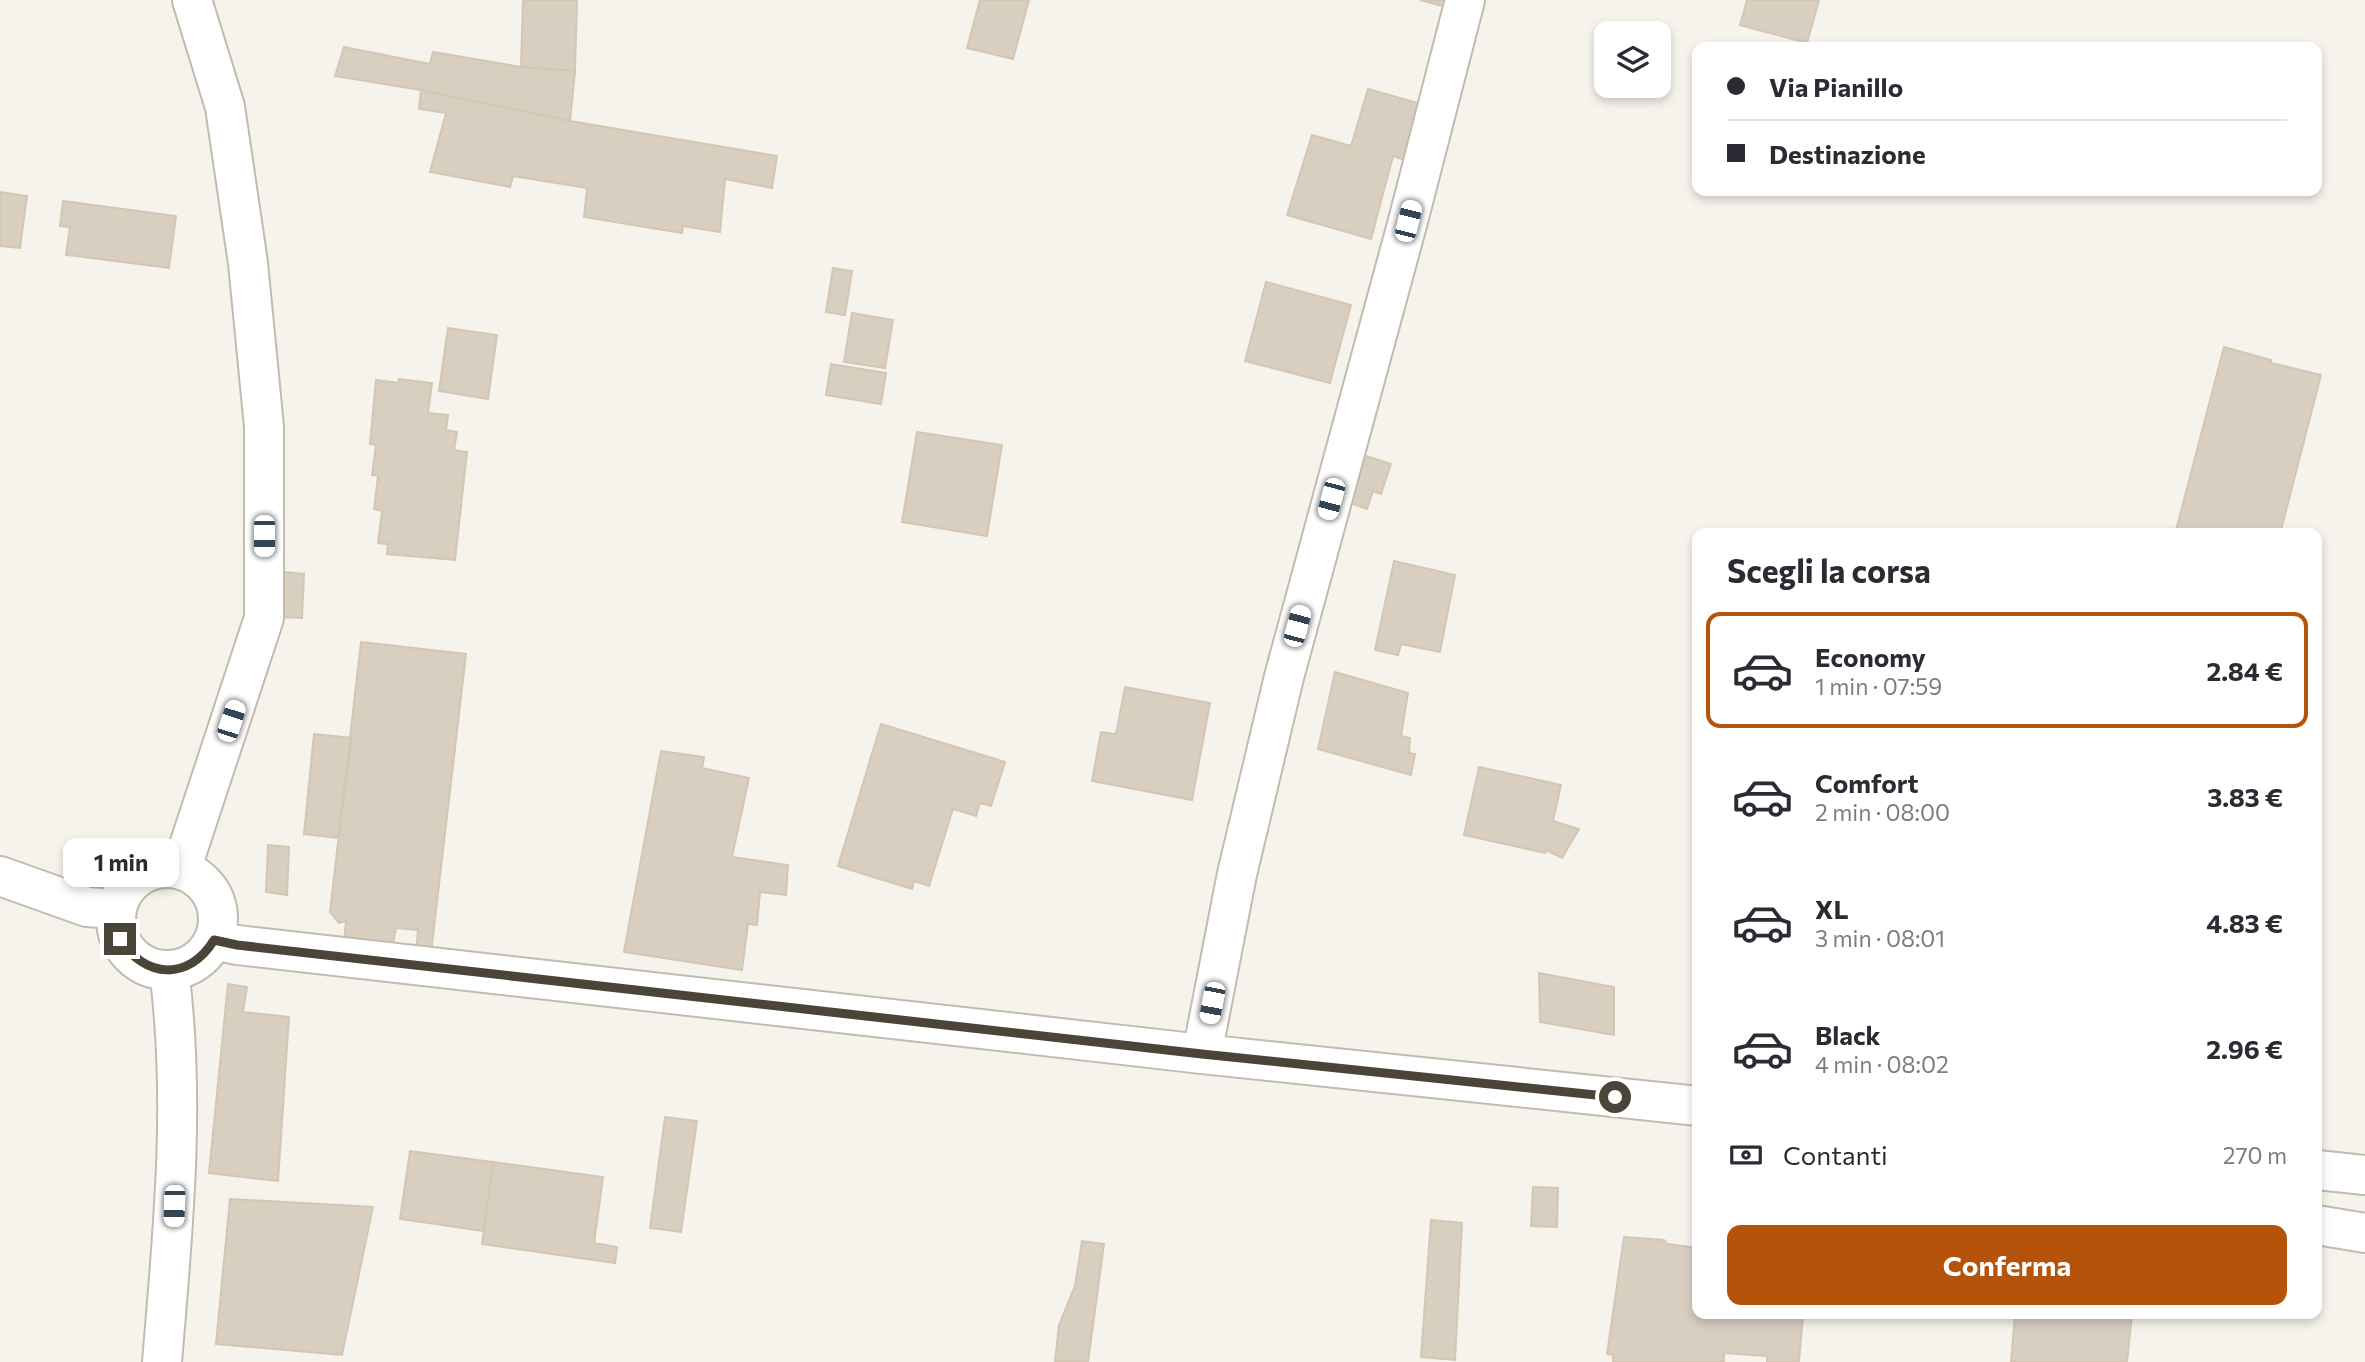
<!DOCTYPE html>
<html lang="it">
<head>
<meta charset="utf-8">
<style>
	body { margin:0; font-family:Commissioner,sans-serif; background:#f2f2f3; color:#2b2b33; height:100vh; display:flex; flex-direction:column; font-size:26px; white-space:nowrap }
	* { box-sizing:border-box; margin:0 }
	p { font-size:23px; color:#7c7c81 }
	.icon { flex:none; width:38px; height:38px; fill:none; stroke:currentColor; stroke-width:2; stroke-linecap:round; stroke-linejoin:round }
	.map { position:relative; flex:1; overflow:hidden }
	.side { position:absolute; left:1692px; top:528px; width:630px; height:791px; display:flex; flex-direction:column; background:#fff; border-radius:14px; box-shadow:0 4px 10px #0003 }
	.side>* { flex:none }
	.top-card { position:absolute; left:1692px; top:42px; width:630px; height:154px; border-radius:14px; box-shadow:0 4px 10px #0003; display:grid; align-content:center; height:154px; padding:0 35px; background:#fff }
	.fabs { position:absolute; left:1594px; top:21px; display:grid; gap:14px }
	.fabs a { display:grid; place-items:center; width:77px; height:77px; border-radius:14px; background:#fff; box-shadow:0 4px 10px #0003; font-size:35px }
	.end { position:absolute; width:32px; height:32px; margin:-16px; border:9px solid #4b4439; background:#fff; box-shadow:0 0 0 4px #fff }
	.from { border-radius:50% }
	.bubble { position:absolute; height:49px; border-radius:14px; background:#fff; box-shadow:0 4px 10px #0003; font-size:23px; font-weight:700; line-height:49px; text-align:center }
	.car { position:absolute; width:21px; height:42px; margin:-21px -10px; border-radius:9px; box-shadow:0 0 5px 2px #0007; background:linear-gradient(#fff 24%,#345 0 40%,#fff 0 76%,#345 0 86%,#fff 0) }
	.top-card b { display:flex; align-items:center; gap:24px; height:66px; font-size:26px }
	.top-card b+b { border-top:2px solid #e1e1e2 }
	.top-card i { width:18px; height:18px; background:#2b2b33 }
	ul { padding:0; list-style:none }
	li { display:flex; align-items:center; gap:21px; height:116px; margin:0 14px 10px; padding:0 21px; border:4px solid transparent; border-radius:14px }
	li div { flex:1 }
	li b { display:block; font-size:26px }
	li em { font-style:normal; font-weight:700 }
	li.selected { border-color:#b45309 }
	li>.icon { width:63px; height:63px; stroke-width:1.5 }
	h2 { padding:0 35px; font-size:32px; line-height:84px }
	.pay { display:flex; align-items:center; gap:18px; height:77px; padding:0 35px; font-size:26px }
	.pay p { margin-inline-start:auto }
	.button { display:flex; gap:14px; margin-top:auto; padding:14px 35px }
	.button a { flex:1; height:80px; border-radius:14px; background:#b45309; color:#fff; font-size:28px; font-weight:700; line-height:80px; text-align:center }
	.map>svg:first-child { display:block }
	.building { fill:#d8cfc1; stroke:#d3c7b4; stroke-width:2 }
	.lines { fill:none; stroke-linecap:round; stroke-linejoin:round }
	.minor-casing { stroke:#c2bbae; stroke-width:42 }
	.tertiary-casing { stroke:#c2bbae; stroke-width:42 }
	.minor { stroke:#fff; stroke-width:38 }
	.tertiary { stroke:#fff; stroke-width:38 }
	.route { stroke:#4b4439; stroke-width:9 }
</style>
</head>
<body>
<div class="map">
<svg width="2365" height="1362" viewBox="0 0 2365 1362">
	<rect width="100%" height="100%" fill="#f6f3ec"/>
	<path class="building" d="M523 0H577L575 71 521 67Z
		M980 0H1029L1013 59 967 48Z
		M1420 0H1448L1446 7Z
		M1747 0H1819L1807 43 1740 25Z
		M344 47 430 64 433 52 521 67 575 71 570 121 421 90 335 76Z
		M1368 89 1421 104 1408 161 1393 156 1371 239 1287 215 1312 135 1351 146Z
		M421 90 570 121 777 156 772 188 725 179 720 232 683 226 682 233 584 217 587 188 513 176 510 187 430 172 446 113 419 109Z
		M0 192 27 196 20 248 0 246Z
		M63 201 176 216 169 268 66 255 70 227 60 226Z
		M833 268 852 271 845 315 826 312Z
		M1266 282 1351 305 1330 383 1245 361Z
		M852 313 893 320 885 368 844 362Z
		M448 328 497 335 488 399 439 391Z
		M2224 347 2271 360V363L2321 375 2280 534H2175Z
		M831 364 886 373 881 404 826 395Z
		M399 379 432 383 428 413 448 415 446 430 457 432 454 450 467 452 455 560 387 554 388 544 378 543 382 511 374 509 378 476 372 475 376 445 370 444 376 380 398 383Z
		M917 432 1002 445 987 536 902 522Z
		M1360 454 1391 464 1381 494 1373 491 1367 509 1345 501Z
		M1394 561 1455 575 1440 652 1401 644 1398 655 1375 650Z
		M284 572 304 574 302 618 281 617Z
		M361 642 466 654 431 953 416 954 418 930 396 928 392 948 344 942 346 921 339 923 330 912Z
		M1335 672 1408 693 1401 736 1410 738 1409 753 1415 754 1411 775 1318 749Z
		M1125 687 1210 703 1192 800 1092 781 1101 732 1116 734Z
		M881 724 1005 762 991 806 980 803 976 816 953 809 929 886 914 881 912 889 838 866Z
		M314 734 352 738 338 838 304 834Z
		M661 751 704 757 702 768 749 778 732 857 788 865 786 895 760 892 757 925 748 924 742 970 624 952Z
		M1479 767 1561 785 1553 821 1579 829 1562 858 1546 850 1545 853 1464 835Z
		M268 845 289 847 287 895 266 892Z
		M1539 973 1614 987V1035L1540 1022Z
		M228 984 247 987 243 1012 289 1017 278 1181 209 1173Z
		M665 1117 697 1121 681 1232 650 1228Z
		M410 1151 493 1162 484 1231 400 1219Z
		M493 1162 603 1177 594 1243 617 1247 615 1263 482 1244Z
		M1533 1187 1558 1188 1557 1227 1531 1226Z
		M230 1199 373 1207 342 1355 216 1344Z
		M1431 1220 1462 1223 1455 1360 1421 1357Z
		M1624 1237 1664 1240 1667 1244 1698 1248V1314H1803L1799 1362H1767V1356L1724 1353V1362H1613V1355L1607 1354Z
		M1082 1241 1104 1244 1088 1362 1055 1361 1059 1325 1075 1286Z
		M2015 1314H2132L2127 1362H2011Z"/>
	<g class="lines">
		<defs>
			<path id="minor" d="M1202 1054 1237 874 1284 677 1408 221 1465 0
				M2317 1225 2365 1233"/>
			<path id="tertiary" d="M116 919a51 51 0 1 1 102 0a51 51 0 1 1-102 0Z
				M181 870 264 618V427L248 263 225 107 192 0
				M0 876 87 907 117 909
				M214 940 237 945 1202 1054 1698 1106
				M2317 1170 2365 1175
				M162 1362C173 1232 186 1100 169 970"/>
		</defs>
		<use href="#minor" class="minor-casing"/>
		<use href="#tertiary" class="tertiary-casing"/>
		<use href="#minor" class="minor"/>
		<use href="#tertiary" class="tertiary"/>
	</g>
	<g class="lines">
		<path class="route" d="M120 939C145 979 189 981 214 940L237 945 1202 1054 1615 1097"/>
	</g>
</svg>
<div class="fabs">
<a><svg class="icon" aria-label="layers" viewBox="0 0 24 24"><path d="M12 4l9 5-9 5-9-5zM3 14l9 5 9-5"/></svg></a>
</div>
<i class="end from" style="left:1615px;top:1097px"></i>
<i class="end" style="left:120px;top:939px"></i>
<div class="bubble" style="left:63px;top:838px;width:116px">1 min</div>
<i class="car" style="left:1408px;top:221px;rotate:14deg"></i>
<i class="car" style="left:1331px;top:499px;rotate:195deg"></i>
<i class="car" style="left:264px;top:536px;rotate:180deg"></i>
<i class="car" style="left:1297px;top:626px;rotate:15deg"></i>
<i class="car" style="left:231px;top:721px;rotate:18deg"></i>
<i class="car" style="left:1212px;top:1003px;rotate:191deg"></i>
<i class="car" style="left:174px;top:1206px;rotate:182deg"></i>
<div class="top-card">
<b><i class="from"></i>Via Pianillo</b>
<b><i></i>Destinazione</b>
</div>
<section class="side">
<h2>Scegli la corsa</h2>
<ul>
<li class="selected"><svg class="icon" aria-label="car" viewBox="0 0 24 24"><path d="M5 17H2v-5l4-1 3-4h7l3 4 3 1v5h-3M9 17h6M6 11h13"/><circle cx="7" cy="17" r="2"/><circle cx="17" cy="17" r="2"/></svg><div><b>Economy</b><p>1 min · 07:59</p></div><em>2.84 €</em></li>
<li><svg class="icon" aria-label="car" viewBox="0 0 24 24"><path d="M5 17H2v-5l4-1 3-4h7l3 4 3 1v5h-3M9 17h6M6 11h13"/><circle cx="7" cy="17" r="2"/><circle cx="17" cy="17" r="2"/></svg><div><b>Comfort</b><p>2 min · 08:00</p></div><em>3.83 €</em></li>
<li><svg class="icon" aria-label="car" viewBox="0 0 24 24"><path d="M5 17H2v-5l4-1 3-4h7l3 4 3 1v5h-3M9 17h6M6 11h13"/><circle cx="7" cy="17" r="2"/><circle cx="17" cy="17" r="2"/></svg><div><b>XL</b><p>3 min · 08:01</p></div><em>4.83 €</em></li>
<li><svg class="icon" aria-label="car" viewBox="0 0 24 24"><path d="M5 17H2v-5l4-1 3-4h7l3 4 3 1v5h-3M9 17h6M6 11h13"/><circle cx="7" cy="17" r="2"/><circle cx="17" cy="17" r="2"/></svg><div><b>Black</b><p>4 min · 08:02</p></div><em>2.96 €</em></li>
</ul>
<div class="pay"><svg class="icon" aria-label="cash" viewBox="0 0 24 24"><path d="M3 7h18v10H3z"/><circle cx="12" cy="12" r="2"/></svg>Contanti<p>270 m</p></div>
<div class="button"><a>Conferma</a></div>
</section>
</div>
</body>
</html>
